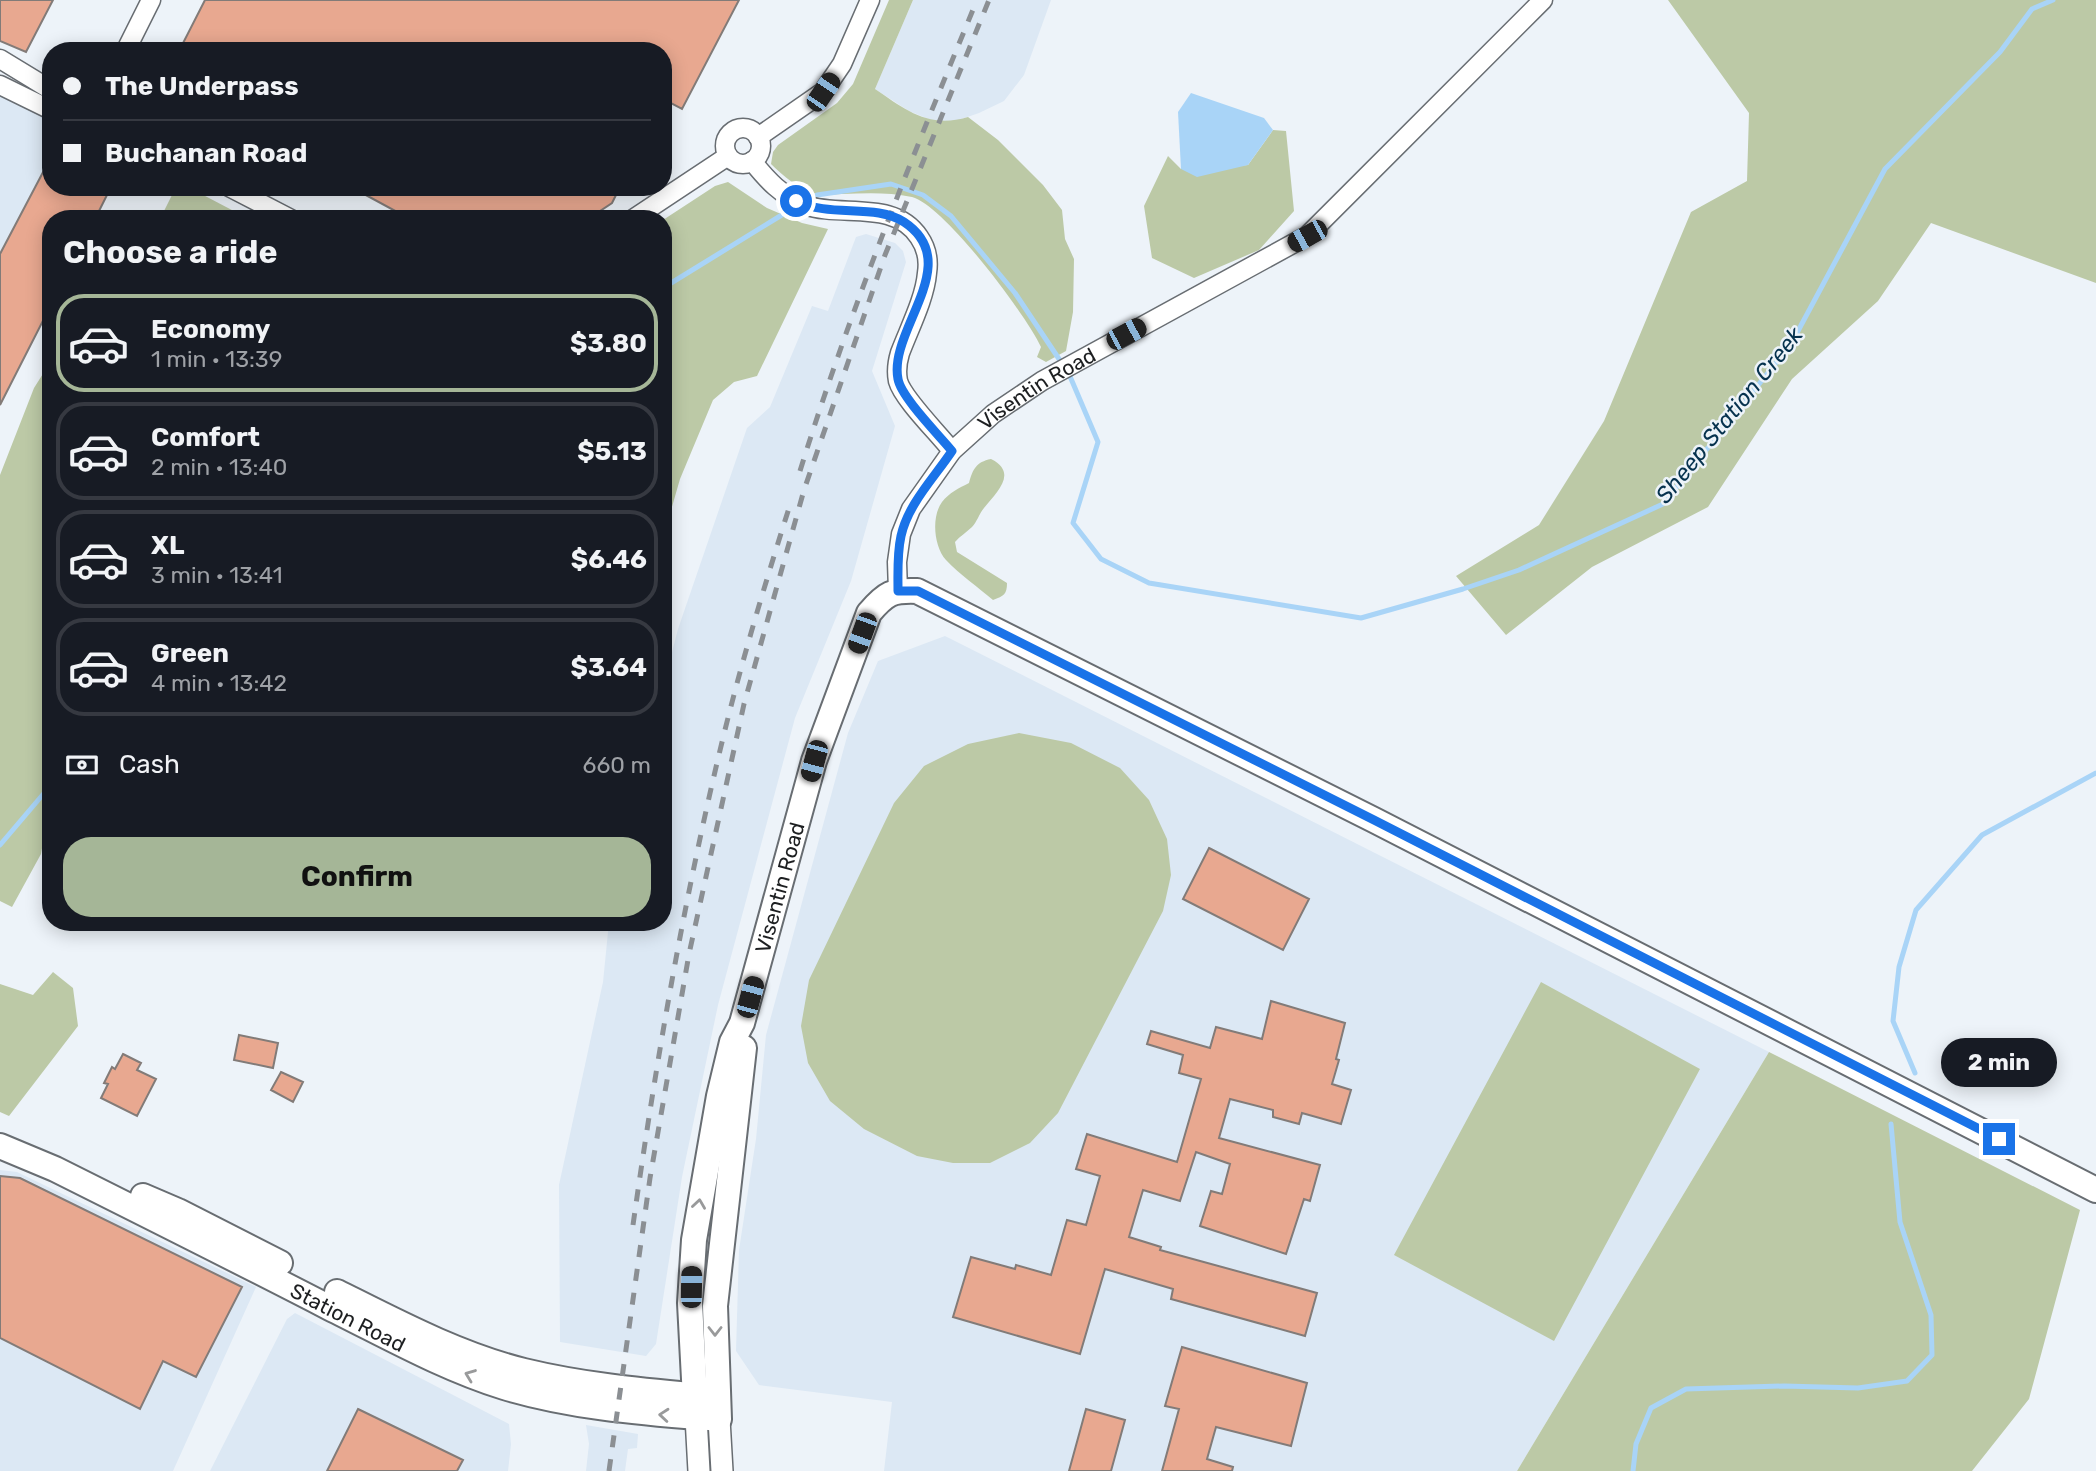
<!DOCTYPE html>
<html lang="en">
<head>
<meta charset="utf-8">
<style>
	body { margin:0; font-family:Rubik,sans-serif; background:#20242c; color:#f1f3f6; height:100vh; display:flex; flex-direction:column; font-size:26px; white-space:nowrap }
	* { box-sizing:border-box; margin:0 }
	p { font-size:23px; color:#9ea1a6 }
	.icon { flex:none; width:38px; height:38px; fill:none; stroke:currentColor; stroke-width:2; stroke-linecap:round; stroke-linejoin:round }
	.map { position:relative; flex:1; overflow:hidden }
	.panel { position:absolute; left:42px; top:210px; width:630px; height:721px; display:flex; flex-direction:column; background:#171b24; border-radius:28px; box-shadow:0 4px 18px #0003 }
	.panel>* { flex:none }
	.guide { position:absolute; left:42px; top:42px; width:630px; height:154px; border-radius:28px; box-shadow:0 4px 18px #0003; display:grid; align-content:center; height:154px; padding:0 21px; background:#171b24 }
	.end { position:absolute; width:32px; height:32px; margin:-16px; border:9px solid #1a73e8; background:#fff; box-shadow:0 0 0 4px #fff }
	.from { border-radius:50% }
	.bubble { position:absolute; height:49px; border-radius:24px; background:#171b24; box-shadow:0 4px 18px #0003; font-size:23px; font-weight:700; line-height:49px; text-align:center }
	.car { position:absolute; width:21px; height:42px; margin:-21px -10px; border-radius:9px; box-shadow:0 0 5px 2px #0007; background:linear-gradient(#222 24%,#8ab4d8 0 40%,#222 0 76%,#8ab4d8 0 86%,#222 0) }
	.guide b { display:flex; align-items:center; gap:24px; height:66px; font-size:26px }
	.guide b+b { border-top:2px solid #363941 }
	.guide i { width:18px; height:18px; background:#f1f3f6 }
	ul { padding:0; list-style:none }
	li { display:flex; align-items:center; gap:21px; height:98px; margin:0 14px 10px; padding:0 7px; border:4px solid #363941; border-radius:28px }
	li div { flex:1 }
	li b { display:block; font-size:26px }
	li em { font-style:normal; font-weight:700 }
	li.on { border-color:#a5b697 }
	li>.icon { width:63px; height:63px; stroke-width:1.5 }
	h2 { padding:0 21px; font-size:32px; line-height:84px }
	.pay { display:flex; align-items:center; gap:18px; height:77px; padding:0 21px; font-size:26px }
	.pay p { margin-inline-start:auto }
	.cta { display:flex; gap:14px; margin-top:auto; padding:14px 21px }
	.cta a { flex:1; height:80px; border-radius:28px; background:#a5b697; color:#111; font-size:28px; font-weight:700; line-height:80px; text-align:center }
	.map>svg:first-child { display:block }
	.built { fill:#dce8f4 }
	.green { fill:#bcc9a6 }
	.water { fill:#a9d4f7 }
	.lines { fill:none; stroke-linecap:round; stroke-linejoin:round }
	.stream { stroke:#a9d4f7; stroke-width:5 }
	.building { fill:#e8a890; stroke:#827b78; stroke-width:2 }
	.minor-casing { stroke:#686d72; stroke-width:21 }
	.tertiary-casing { stroke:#686d72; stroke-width:24 }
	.secondary-casing { stroke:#686d72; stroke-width:28 }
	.minor { stroke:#fff; stroke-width:18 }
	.tertiary { stroke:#fff; stroke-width:21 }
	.secondary { stroke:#fff; stroke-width:24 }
	.rail { stroke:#8b8f93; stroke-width:5; stroke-dasharray:12 12; stroke-linecap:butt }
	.oneway { stroke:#999a9b }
	.route { stroke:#1a73e8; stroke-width:9 }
	.labels { text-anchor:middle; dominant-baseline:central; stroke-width:5; stroke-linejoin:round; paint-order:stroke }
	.street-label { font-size:21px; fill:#1d1f21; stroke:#edf3f9 }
	.water-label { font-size:23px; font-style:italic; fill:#06324e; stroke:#edf3f9 }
</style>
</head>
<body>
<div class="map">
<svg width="2096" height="1471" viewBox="0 0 2096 1471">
	<rect width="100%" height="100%" fill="#edf3f9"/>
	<path class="built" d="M913 0H1051L1024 75 1004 101 979 113 950 123 931 120 909 111 875 89Z
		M0 94 51 120V219L0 405Z
		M866 234 895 243 903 251 906 262 872 371 895 426 851 581 795 718 718 1005 682 1177 656 1344 646 1356 560 1342 559 1185 603 982 609 922H663V687L678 629 747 428 770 407 812 306 828 311 856 237Z
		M945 636 1769 1052 1517 1471H884L892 1402 759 1385 736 1351 739 1250 756 1139 766 1035 848 733 878 661Z
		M0 1170 17 1172 256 1287 173 1471H0Z
		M295 1313 509 1424 511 1444 508 1471H210L287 1319Z
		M586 1425 638 1434 637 1448 628 1449 625 1471H586L589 1444Z"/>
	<path class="green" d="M889 0H913L875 89C906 110 929 129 968 117L998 140 1043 185 1062 210 1065 239 1074 259 1073 312 1066 351 1046 362 1037 357 1041 347C1026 315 945 206 912 197 889 192 866 193 842 194 834 194 823 196 816 194 799 189 783 176 771 164L773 152 778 145 837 103 853 84Z
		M1668 0H2096V283L1931 223 1878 301 1792 379 1708 507 1592 567 1506 635 1456 576 1539 525 1604 421 1691 212 1747 181 1749 113Z
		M1273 130 1286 131 1294 211 1259 250 1194 278 1152 258 1144 206 1168 156 1181 169 1248 165Z
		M728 182 767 208 802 223 828 229 757 376 734 382 713 400 680 479 663 538V220L715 186Z
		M176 187H188L249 219H160Z
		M51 361V819L46 825 41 854 12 907 0 901V475L34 388Z
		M991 459C1019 473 996 493 984 508 979 514 977 522 972 527 967 532 960 536 955 542L957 552 1007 583C1007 594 1004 596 993 600 978 587 960 575 946 560 934 547 931 517 942 502 949 493 959 488 969 483 973 469 976 462 991 459Z
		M1019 733 1071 743 1120 768 1149 800 1167 839 1171 875 1163 911 1058 1113 1030 1143 990 1163H953L917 1156 864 1129 830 1101 808 1063 801 1026 809 980 894 803 924 766 968 744Z
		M53 972 73 988 78 1026 9 1116 0 1112V984L33 995Z
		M1541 982 1700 1069 1554 1341 1394 1255Z
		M1769 1052 2080 1210 2029 1399 1972 1471H1517Z"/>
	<path class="water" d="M1191 93 1264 118 1273 130 1248 165 1197 177 1181 169 1178 112Z"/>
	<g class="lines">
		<path class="stream" d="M817 195 891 184 923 195 951 216 1015 293 1069 374 1098 442 1073 523 1101 559 1149 583 1361 618 1463 589 1519 570 1663 504 1791 344 1885 169 2000 52 2032 9 2053 0
			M663 288 785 213
			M0 845 51 785
			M1915 1073 1893 1021 1899 967 1916 910 1982 835 2096 773
			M1633 1471 1636 1444 1651 1408 1686 1389 1784 1386 1858 1388 1907 1381 1932 1355 1931 1315 1900 1222 1891 1124"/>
	</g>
	<path class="building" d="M0 0H53L26 52 0 41Z
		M205 0H739L682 109 663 99V51H179Z
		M51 157V187H111L95 219H51V305L0 405V254Z
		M351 187H620L612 203 588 219H410Z
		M1209 848 1309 899 1283 950 1183 899Z
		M1271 1001 1345 1023 1336 1059 1339 1060 1332 1084 1351 1090 1341 1124 1302 1113 1299 1124 1273 1117V1110L1230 1099 1219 1138 1320 1165 1310 1201 1304 1199 1286 1254 1200 1226 1211 1191 1222 1194 1230 1164 1196 1152 1180 1201 1143 1190 1129 1237 1161 1247 1160 1250 1317 1293 1305 1336 1171 1299 1173 1289 1105 1269 1080 1354 953 1317 971 1257 1015 1269 1016 1265 1051 1275 1067 1220 1086 1225 1100 1176 1076 1169 1087 1134 1177 1162 1201 1079 1179 1073 1183 1055 1147 1044 1151 1031 1210 1048 1216 1027 1262 1039Z
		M239 1035 278 1043 273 1068 234 1060Z
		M123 1054 141 1063 137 1070 156 1079 137 1116 101 1098 108 1084 104 1083 112 1067 115 1069Z
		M281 1072 303 1082 293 1102 271 1090Z
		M0 1176 20 1178 242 1287 196 1377 163 1361 140 1409 0 1338Z
		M1182 1347 1307 1383 1291 1446 1216 1427 1207 1459 1233 1467 1232 1471H1162L1179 1409 1165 1406Z
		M358 1409 463 1460 457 1471H327Z
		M1086 1409 1125 1420 1111 1471H1069Z"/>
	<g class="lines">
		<defs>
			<g id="minor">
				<path d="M128 51V46L151 0"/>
				<path d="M0 59 51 90"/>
				<path d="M0 85 51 110"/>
				<circle cx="743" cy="146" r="18"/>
				<path d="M758 137 823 92 842 64 870 0"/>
				<path d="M752 161C767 180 782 196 805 205 841 218 894 199 919 237 926 247 929 260 927 273 925 298 909 329 900 353 897 363 896 371 898 381 903 399 939 434 952 451"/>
				<path d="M229 187 291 219"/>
				<path d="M633 219 728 156"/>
				<path id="s1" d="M898 591 897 562 901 534 911 509 952 451 993 414 1042 381 1307 236 1543 0"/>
			</g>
			<path id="tertiary" d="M696 1417 699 1471
				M719 1419 722 1471"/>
			<g id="secondary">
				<path id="s2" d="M0 1146 55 1169C147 1215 239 1261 330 1308 387 1336 443 1368 504 1387 573 1408 647 1413 719 1419L715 1306 744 1048"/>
				<path d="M143 1196 178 1211 280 1263"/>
				<path d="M337 1292C397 1322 459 1355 524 1371 586 1386 647 1391 710 1397"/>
				<path id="s3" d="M696 1417 690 1303 694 1240 719 1096 732 1042 742 1023 814 761 869 613C886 593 892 590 917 591L1374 820 2096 1190"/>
			</g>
		</defs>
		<use href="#minor" class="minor-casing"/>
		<use href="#tertiary" class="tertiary-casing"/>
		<use href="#secondary" class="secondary-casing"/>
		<use href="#minor" class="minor"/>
		<use href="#tertiary" class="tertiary"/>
		<use href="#secondary" class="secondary"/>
		<path class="rail" d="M800 471C850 310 913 155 977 0
			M633 1225C656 1062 684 898 723 738 742 660 765 584 789 508
			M609 1471 650 1178 689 954 744 704 804 490 885 255 989 0"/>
	</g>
	<defs><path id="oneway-chevron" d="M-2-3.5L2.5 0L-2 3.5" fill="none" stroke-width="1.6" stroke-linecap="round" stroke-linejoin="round" transform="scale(1.75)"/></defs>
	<g class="oneway">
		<use href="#oneway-chevron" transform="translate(699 1204) rotate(-82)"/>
		<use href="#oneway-chevron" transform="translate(715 1331) rotate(90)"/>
		<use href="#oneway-chevron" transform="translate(470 1375) rotate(-159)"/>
		<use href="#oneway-chevron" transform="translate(664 1415) rotate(-175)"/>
	</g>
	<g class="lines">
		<path class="route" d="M796 201C831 218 875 203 904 222 966 263 888 330 898 379 901 397 939 435 952 451 934 478 908 504 901 536 897 554 898 572 898 591H918L1374 820 1999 1139"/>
	</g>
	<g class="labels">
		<g class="street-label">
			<text stroke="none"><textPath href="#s1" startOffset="261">Visentin Road</textPath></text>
			<text stroke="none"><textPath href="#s3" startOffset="541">Visentin Road</textPath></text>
			<text stroke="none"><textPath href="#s2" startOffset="388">Station Road</textPath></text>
		</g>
		<g class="water-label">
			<text transform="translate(1729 415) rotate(-51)">Sheep Station Creek</text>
		</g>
	</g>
</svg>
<i class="end from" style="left:796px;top:201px"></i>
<i class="end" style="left:1999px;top:1139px"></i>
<div class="bubble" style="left:1941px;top:1038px;width:116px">2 min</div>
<i class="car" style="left:823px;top:92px;rotate:34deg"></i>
<i class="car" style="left:1307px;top:236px;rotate:241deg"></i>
<i class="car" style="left:1126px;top:334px;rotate:62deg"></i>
<i class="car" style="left:862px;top:633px;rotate:200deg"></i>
<i class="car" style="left:814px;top:761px;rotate:195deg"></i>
<i class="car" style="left:750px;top:997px;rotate:15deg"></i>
<i class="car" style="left:691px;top:1287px;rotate:1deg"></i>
<div class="guide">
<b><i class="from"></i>The Underpass</b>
<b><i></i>Buchanan Road</b>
</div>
<section class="panel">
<h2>Choose a ride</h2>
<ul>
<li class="on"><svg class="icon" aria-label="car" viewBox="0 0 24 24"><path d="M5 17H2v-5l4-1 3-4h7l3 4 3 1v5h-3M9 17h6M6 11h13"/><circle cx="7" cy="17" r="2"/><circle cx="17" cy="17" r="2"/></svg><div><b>Economy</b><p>1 min · 13:39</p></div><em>$3.80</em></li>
<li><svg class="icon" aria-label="car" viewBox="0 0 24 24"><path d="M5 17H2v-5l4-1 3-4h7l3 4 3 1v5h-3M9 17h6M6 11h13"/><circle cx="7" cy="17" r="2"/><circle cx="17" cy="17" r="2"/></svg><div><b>Comfort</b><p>2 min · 13:40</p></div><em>$5.13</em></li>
<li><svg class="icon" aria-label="car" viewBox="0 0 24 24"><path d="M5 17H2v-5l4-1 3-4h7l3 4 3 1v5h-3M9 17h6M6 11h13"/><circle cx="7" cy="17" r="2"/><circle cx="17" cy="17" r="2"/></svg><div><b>XL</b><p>3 min · 13:41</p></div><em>$6.46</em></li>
<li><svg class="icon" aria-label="car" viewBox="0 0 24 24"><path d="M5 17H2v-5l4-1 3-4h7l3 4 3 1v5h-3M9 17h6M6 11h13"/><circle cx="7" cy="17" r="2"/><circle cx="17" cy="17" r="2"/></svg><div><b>Green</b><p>4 min · 13:42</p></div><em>$3.64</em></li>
</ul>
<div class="pay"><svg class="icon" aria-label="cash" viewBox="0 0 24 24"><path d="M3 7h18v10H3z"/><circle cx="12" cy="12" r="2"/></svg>Cash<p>660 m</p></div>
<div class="cta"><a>Confirm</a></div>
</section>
</div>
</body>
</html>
